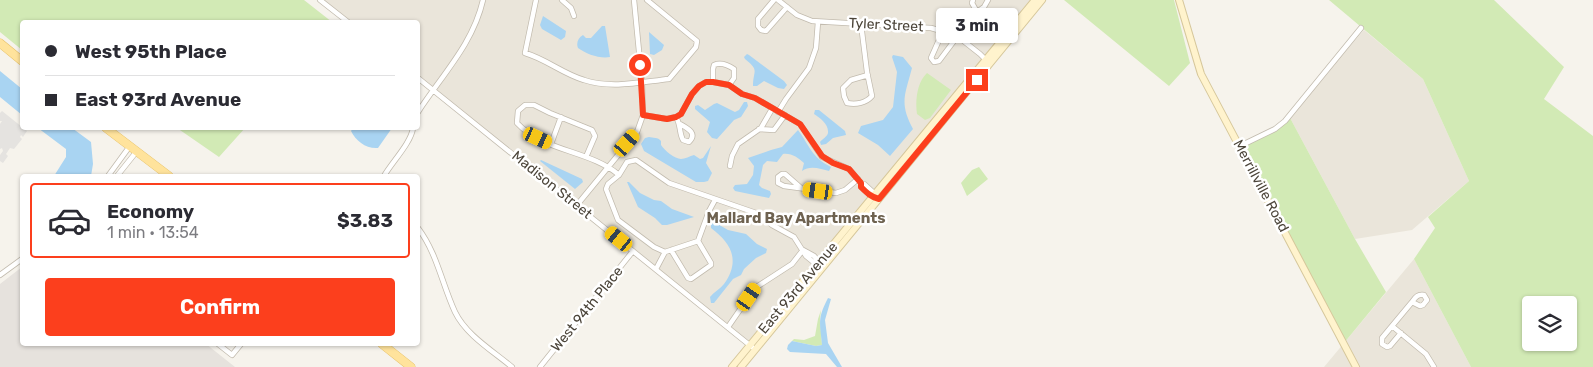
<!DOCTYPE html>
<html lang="en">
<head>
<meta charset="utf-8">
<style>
	body { margin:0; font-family:Rubik,sans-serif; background:#f2f2f3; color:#2b2b33; height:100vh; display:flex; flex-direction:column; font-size:19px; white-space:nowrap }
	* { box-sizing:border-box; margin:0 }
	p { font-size:16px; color:#7c7c81 }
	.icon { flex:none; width:28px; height:28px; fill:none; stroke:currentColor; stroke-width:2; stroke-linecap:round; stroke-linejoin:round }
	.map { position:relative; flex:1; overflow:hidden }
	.details { position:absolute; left:20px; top:174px; width:400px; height:172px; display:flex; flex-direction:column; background:#fff; border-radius:5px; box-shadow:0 1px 4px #0004 }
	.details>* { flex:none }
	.top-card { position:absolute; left:20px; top:20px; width:400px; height:110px; border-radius:5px; box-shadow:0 1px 4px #0004; display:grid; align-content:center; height:110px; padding:0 25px; background:#fff }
	.buttons { position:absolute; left:1522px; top:296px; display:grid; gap:10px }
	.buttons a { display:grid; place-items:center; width:55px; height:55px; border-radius:5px; background:#fff; box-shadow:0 1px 4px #0004; font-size:25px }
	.end { position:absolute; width:22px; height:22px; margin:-11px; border:6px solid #fc3f1d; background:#fff; box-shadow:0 0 0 2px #fff }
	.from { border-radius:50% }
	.bubble { position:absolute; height:35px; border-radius:5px; background:#fff; box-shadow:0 1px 4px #0004; font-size:16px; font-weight:700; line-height:35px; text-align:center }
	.car { position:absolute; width:15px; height:30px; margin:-15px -8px; border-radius:6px; box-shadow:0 0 4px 1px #0007; background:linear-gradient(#f5c518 24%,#345 0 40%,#f5c518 0 76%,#345 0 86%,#f5c518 0) }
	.top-card b { display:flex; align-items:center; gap:18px; height:48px; font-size:19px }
	.top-card b+b { border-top:1px solid #e1e1e2 }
	.top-card i { width:12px; height:12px; background:#2b2b33 }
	ul { padding:9px 0 0; list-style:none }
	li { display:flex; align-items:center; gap:15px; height:75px; margin:0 10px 8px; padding:0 15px; border:2px solid transparent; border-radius:5px }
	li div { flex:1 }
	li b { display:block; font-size:19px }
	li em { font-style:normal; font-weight:700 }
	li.active { border-color:#fc3f1d }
	li>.icon { width:45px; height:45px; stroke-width:1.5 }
	.button { display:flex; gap:10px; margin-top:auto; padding:10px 25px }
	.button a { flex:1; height:58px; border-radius:5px; background:#fc3f1d; color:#fff; font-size:20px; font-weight:700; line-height:58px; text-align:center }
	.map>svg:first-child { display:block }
	.residential { fill:#eae5da }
	.industrial { fill:#e6e2dd }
	.green { fill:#d2eab5; fill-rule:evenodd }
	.parking { fill:#e5e3e0 }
	.water { fill:#a9d4f2 }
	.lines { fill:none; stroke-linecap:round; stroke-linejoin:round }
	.street-casing { stroke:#c2bbae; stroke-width:6 }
	.secondary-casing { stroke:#d6c79b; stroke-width:8 }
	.primary-casing { stroke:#e6c16a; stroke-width:9 }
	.street { stroke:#fff; stroke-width:4.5 }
	.secondary { stroke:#fff3cd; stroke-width:6 }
	.primary { stroke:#ffe39c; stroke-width:8 }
	.route { stroke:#fc3f1d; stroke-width:6 }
	.labels { text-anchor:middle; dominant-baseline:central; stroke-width:5; stroke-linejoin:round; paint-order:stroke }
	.street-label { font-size:14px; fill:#4b4439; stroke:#fff }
	.neighbourhood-label { font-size:15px; font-weight:bold; fill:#6e6250; stroke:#fff }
</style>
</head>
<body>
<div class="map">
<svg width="1593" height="367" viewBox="0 0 1593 367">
	<rect width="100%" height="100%" fill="#f6f3ec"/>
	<path class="residential" d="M320 0H1032L750 345 418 78V22H348Z
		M1364 30 1423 79 1469 181 1412 230 1355 239 1289 116Z
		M1414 259 1471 367H1324Z"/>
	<path class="industrial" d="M22 267V344H206L235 367H0V284Z"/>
	<path class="green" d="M0 0H304L332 22H22V50L0 32Z
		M1064 0H1174L1190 63 1169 86Z
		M1329 0H1494L1564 67 1544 99 1593 136V367H1471L1414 259 1435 228 1428 217 1469 181 1423 79ZM1531 305H1569V342H1531Z
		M927 73 951 90 930 118 925 120 917 114C915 101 917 82 927 73Z
		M1289 116 1355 239 1386 292 1344 343 1240 146 1275 129Z
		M177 128H245L219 157Z
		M979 167 988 179 967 196 961 183 972 170Z
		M821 310 820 319 822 345 816 346 792 341 794 339 804 340 815 336 818 319Z"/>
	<path class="parking" d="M2 111 27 131 23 137 21 135 20 137 22 139 14 149 10 148 6 154 8 156 3 163 0 161V155L3 151 2 148 0 149V124L2 121H0V113Z"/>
	<path class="water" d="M543 16 566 31 565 37 561 40 542 29 540 25Z
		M602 26H605L610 57C600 59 586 54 578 48 576 43 578 38 583 35L586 38H591Z
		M649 32 664 45 662 50 654 55 650 54Z
		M747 54 749 55 784 81 787 85 784 89 778 88 764 81 757 86H753C753 70 760 71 745 59L744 57Z
		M893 55 903 57 912 68C905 95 899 103 913 129L890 156 878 145 858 133 861 126 883 120 893 107 897 72 892 57Z
		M0 71 22 89V115L0 97Z
		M744 102H747L748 106 741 117 734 120 717 139 712 138 707 132 710 122 695 109V106L698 105 705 110 714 104 717 103 735 112 739 110Z
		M815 110H819L845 131 846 135 833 138 826 144 821 145 820 142C822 139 827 137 828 133 829 124 820 118 814 114Z
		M38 128H72L91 142 93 164 91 176H54L66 157V149Z
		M353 128H392L378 148C366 149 356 141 351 131Z
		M798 130C810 146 811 157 831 167L829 171C821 169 810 165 802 171L804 163C798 158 792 153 783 154L777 162 767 161 763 165 759 185 762 188 770 191 771 194 769 198 735 191 733 188 735 185 747 184 753 175 754 166 748 158 771 150 782 147Z
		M649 137C653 138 658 137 661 141 661 142 661 144 661 145 664 150 675 159 681 159 685 159 690 156 694 155L700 159 703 158 711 146 706 163 712 173 708 181 704 182H696L644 151 641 144 645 138Z
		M541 160 582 179 583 182 575 189 540 161Z
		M627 182H629L640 193 654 200 661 201 672 209 694 217 667 225H662L655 218 638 207Z
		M713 223H716L728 230 746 234 757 244 767 249 766 253 756 258 744 269 741 275 733 279 714 303H711L710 297C714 292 720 289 724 284 741 260 731 243 711 228V224Z
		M828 298 831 299 825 320 828 343 842 367H837L826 354 790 352 787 349 788 345 792 341 816 346 822 345C820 323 817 319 828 298Z"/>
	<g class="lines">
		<defs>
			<path id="street" d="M320 0 348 22
				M536 0 525 53C546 59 563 74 584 80 612 89 641 82 669 79L696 47 697 41 647 0
				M562 0 571 8 574 16
				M774 0 758 19V26L761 30 766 31 787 7
				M778 0 797 15 812 21 931 28 952 34 961 39 980 54 987 61
				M973 0 972 3 977 12
				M861 24 867 72 872 96C866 103 856 105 847 103L844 96 843 88 851 80 868 75
				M943 31 931 58 934 62 939 61 957 37
				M961 39 977 12 984 7 988 0
				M418 78 752 347
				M713 82V69L714 65C721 62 728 65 734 69V78L729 85
				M418 112C442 75 473 44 483 0
				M778 112 786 99 809 68 816 48 818 22
				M643 115 667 119 676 117 681 114 692 94 699 86 706 82H713L729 85 742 94 755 98 800 124 822 157 849 169 861 183V187L873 197
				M676 117C681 125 679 133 683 140L689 142C698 133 687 128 680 124
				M759 129 774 130 785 115
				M551 144 561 117
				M1240 146 1275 129 1285 121 1361 28
				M586 157 595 136 592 130 550 113 534 105H525L518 111 517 123C544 152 590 150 619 175
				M730 166 732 156 738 144 761 128 772 109
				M108 176 130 146
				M117 176 137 151
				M384 176C392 162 411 143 413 128
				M861 183 864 184 875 194
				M801 188 785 174H782L778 177V183L784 186 836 193 845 190 858 179
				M577 205 637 132 643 115 642 82 634 0
				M418 228C437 253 442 284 455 312 466 335 493 351 512 367
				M671 250 688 278 691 279 711 265V263L698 241
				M803 250 814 256 820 263
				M665 252 654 247 618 220 606 189 608 184 619 175 627 162 636 160 669 183 759 214 772 225 794 237 806 256 817 265
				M656 269 665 252 698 241 709 211 715 200
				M0 275 22 259
				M1392 326 1426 354 1434 367
				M728 327 755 288 792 264 803 250
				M1401 333 1390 346 1387 347 1382 344V338L1412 302 1420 306 1423 305 1427 300 1424 295C1417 294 1415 298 1412 302
				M218 344 232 355 241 344
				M540 367 633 251"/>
			<path id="secondary" d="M1179 0 1201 74 1356 367
				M732 367 1035 0
				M741 367 1042 0"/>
			<path id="primary" d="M0 43 22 61
				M106 128 169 176
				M382 344 411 367"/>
		</defs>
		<use href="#street" class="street-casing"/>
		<use href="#secondary" class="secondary-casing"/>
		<use href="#primary" class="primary-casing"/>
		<use href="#street" class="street"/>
		<use href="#secondary" class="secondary"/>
		<use href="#primary" class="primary"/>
	</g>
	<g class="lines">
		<path class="route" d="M640 65 643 115 667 119 676 117 681 114 692 94 699 86 706 82H713L729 85 742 94 755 98 800 124 822 156 833 163 849 169 861 183V187C867 193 871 197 879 199L977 80"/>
	</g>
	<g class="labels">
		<g class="street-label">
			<text transform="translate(886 25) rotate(3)">Tyler Street</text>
			<text transform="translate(552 185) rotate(39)">Madison Street</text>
			<text transform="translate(1261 186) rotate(62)">Merrillville Road</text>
			<text transform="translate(798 288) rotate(-50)">East 93rd Avenue</text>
			<text transform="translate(587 309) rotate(-51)">West 94th Place</text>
		</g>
		<g class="neighbourhood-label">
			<text x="796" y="218">Mallard Bay Apartments</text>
		</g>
	</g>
</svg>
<div class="buttons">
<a><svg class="icon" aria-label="layers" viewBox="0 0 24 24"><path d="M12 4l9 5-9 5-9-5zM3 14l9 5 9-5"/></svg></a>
</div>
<i class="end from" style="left:640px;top:65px"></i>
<i class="end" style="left:977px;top:80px"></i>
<div class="bubble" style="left:936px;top:8px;width:82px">3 min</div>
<i class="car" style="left:538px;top:138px;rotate:115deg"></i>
<i class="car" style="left:627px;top:143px;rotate:41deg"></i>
<i class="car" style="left:818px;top:191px;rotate:278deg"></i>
<i class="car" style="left:619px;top:239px;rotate:309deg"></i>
<i class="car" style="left:749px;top:297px;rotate:35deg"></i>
<div class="top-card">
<b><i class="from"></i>West 95th Place</b>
<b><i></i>East 93rd Avenue</b>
</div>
<section class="details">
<ul>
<li class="active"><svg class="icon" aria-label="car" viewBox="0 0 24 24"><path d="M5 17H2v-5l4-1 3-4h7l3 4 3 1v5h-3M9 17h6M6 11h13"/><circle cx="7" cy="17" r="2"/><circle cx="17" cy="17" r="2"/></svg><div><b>Economy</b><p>1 min · 13:54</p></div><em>$3.83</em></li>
</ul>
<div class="button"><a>Confirm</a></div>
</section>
</div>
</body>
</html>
